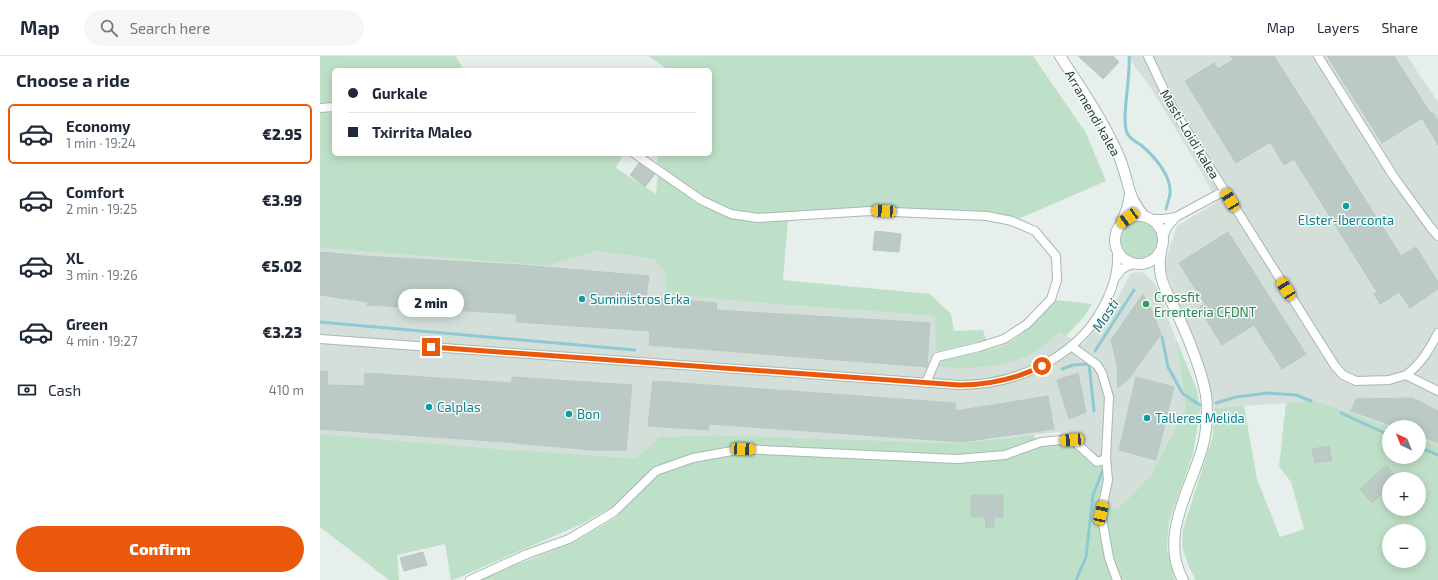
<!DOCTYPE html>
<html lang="en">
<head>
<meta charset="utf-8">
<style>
	body { margin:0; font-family:"Exo 2",sans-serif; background:#f6f6f7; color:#1f2937; height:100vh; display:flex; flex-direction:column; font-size:15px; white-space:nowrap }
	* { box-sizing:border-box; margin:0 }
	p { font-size:13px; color:#747a83 }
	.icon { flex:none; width:22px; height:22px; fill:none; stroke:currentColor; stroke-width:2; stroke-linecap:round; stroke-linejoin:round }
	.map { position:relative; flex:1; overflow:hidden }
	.sheet { display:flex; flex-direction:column; background:#fff; width:320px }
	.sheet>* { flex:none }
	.hud { position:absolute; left:12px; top:12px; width:380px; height:88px; border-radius:6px; box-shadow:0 2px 10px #0003; display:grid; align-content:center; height:88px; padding:0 16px; background:#fff }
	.needle { width:26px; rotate:317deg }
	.tools { position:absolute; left:1062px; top:364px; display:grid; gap:8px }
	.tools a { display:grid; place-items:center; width:44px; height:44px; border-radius:50%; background:#fff; box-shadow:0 2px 10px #0003; font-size:20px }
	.end { position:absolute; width:18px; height:18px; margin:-9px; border:5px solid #ea580c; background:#fff; box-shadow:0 0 0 2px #fff }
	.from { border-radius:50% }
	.bubble { position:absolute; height:28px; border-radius:14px; background:#fff; box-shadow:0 2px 10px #0003; font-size:13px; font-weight:800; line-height:28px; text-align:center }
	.car { position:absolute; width:12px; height:24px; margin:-12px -6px; border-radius:5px; box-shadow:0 0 3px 1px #0007; background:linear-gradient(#f5c518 24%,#345 0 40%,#f5c518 0 76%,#345 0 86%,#f5c518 0) }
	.hud b { display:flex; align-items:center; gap:14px; height:38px; font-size:15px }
	.hud b+b { border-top:1px solid #e0e1e3 }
	.hud i { width:10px; height:10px; background:#1f2937 }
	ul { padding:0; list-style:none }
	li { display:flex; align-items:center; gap:12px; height:60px; margin:0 8px 6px; padding:0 8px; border:2px solid transparent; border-radius:6px }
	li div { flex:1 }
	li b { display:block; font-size:15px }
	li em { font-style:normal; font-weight:800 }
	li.current { border-color:#ea580c }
	li>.icon { width:36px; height:36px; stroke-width:1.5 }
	h2 { padding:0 16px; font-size:18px; line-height:48px }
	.pay { display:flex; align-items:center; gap:10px; height:44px; padding:0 16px; font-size:15px }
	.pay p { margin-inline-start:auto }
	.primary-button { display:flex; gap:8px; margin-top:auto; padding:8px 16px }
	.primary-button a { flex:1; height:46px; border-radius:24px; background:#ea580c; color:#fff; font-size:16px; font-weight:800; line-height:46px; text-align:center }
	header { display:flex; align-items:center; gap:24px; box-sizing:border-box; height:56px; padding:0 20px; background:#fff; border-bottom:1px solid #e0e1e3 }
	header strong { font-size:19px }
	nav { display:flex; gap:22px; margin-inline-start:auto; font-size:14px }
	.search { width:280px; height:36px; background:#f6f6f7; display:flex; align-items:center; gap:10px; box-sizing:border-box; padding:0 14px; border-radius:22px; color:#747a83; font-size:15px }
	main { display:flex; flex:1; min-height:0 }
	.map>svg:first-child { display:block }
	.built { fill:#d4dfda }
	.green { fill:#bfe0c8; fill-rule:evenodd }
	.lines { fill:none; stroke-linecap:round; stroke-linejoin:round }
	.stream { stroke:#8ec9d4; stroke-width:3 }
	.building { fill:#bbcac4; stroke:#b8c9c2 }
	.minor-casing { stroke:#a8b8b2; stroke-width:10 }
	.tertiary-casing { stroke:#a8b8b2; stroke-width:12 }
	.minor { stroke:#fff; stroke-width:8 }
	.tertiary { stroke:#fff; stroke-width:10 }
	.route { stroke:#ea580c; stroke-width:5 }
	.culture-dot { fill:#0f9aa8; stroke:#f7fbf9; stroke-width:1.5 }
	.leisure-dot { fill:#2e9e5b; stroke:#f7fbf9; stroke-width:1.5 }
	.labels { text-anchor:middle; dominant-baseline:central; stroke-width:3; stroke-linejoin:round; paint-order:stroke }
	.street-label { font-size:13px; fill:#24423a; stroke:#f7fbf9 }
	.culture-label { font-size:13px; fill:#0d838f; stroke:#f7fbf9; text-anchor:start }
	.leisure-label { font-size:13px; fill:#27864d; stroke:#f7fbf9; text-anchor:start }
	.water-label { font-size:14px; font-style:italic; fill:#1c6f80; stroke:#f7fbf9 }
</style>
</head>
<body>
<header>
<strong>Map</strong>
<div class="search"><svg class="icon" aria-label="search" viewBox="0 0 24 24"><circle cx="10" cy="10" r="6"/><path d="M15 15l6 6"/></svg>Search here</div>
<nav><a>Map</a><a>Layers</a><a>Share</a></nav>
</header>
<main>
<section class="sheet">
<h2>Choose a ride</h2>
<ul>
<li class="current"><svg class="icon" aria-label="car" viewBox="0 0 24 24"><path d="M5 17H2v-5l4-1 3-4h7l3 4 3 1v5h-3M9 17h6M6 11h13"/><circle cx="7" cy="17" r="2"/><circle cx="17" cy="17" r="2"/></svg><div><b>Economy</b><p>1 min · 19:24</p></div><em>€2.95</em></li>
<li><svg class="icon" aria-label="car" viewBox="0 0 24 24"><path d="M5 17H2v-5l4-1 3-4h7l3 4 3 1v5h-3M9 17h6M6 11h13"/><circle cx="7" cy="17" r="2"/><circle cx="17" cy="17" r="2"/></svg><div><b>Comfort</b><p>2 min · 19:25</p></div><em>€3.99</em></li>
<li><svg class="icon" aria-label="car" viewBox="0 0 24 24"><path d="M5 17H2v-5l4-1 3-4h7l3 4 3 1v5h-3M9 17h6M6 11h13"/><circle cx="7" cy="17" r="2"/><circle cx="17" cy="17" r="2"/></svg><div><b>XL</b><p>3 min · 19:26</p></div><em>€5.02</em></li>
<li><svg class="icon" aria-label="car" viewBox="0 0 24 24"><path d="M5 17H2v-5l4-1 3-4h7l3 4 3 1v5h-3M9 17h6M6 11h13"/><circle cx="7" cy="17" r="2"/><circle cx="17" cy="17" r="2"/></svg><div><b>Green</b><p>4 min · 19:27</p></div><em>€3.23</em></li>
</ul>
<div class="pay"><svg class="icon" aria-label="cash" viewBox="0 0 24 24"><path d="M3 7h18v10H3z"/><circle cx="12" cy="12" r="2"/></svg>Cash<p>410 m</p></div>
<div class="primary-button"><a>Confirm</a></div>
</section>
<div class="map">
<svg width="1118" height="524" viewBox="0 0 1118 524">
	<rect width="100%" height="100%" fill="#e6efeb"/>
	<path class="built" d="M807 0H1087L1118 46V391L1099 383V371L1069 372 996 345 894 352 844 209 857 170 897 146 882 117 831 32Z
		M0 192 228 210 276 195 334 203 347 218 345 237 467 249 615 260 617 311 715 295 739 276 763 289 793 250 811 217 823 216 836 229 855 281 866 352 831 419 810 441 796 453 781 449 783 409 747 375 637 387 396 379 339 381 316 402 180 393 0 378Z"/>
	<path class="green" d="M0 0H136L143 14H14V98H303L296 112 336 138 338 117 380 146 438 165 468 164 463 224 610 238 631 258 634 275 663 274 666 284 616 296 615 260 467 249 345 238 346 218 334 203 276 195 228 210 0 192Z
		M328 0H713L766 77 786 125 696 164 671 156 550 152 438 158 412 156 382 141 337 107 338 98H390V14H349Z
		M801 184a18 18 0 1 1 36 0a18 18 0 1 1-36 0Z
		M736 244 772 248 764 261 746 280 739 276C731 283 723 291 715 296 683 313 651 312 617 311L623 303C640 299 671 295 686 288 706 278 722 260 736 244Z
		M855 281 877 334 880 354 873 398 849 466 847 492 855 524H158L256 485 297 461 290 452 262 468 133 524H131L125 488 77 499 79 524H69L0 471V378L180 393 316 402 339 381 396 379 637 387 714 379 719 390C728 389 739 386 748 388 762 391 766 409 783 410L781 449 796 453 810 441 831 419 866 352Z
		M996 345 1069 371V401H1099V382L1118 391V524H876L869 511 862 491 863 473 893 380 894 352 924 350 937 423 960 481 984 473 971 426 959 410 966 347ZM1069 423H1099V453H1069ZM1069 475H1099V505H1069Z"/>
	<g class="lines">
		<path class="stream" d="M809 0C811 20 801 62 807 77 810 83 816 86 821 89 834 100 852 120 850 138 849 143 847 149 846 153
			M0 266 315 294
			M842 281 848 311 863 338 880 349
			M775 295 814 234
			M742 313 753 309 769 308 774 355
			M896 347 916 341 948 337 976 339 991 345
			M1021 357 1069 379
			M1099 391 1118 399
			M756 524 766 501 773 439 784 411"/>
	</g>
	<path class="building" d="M758 0H793L799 6 783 23Z
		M910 0H954L1081 200 1096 191 1118 226V233L1090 252 1079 236 1060 248 1054 238 1057 236 974 103 964 109 950 86 916 107 865 25 894 7 898 13 913 4Z
		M1007 0H1074L1111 58 1113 57 1118 65V89L1102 62 1062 87Z
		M319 107 335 118 325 131 310 119Z
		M555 175 581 178 579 196 553 194Z
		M908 176 986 298 962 313 934 269 902 289 879 252 885 248 859 207Z
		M0 196 44 200 200 209 329 220 326 241 397 247 396 254 610 267 607 311 329 289 330 275 196 266 197 258 47 249 48 246 0 239Z
		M823 238 833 257 841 278 810 321 798 332 797 309 791 284Z
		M0 315 8 316 7 329 44 330 45 317 192 327V321L312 329 306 394H271L185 386 0 373Z
		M758 317 766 356 749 363 737 324Z
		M816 321 854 331 836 404 799 394Z
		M333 325 636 347 635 355 728 340 734 373 642 386 389 368 388 374 328 370Z
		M1093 342 1118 355V387L1099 379V371H1077L1031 355 1036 343Z
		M1009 390 1012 404 995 407 992 393Z
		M1066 409 1079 423H1069V431L1052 447 1040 433Z
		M651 439H683V461H674V471L666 472 665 461H651Z
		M103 496 107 509 84 515 80 502Z"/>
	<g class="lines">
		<defs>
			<path id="minor" d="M828 0 853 53 1015 310 1023 319 1036 325 1069 324 1086 319 1118 335
				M998 0 1074 121 1111 172 1118 180
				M0 52 14 51
				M315 98 381 144 411 158 438 162 550 155 667 160 692 165 715 175 736 200 737 224 731 243 707 268 684 283 659 291 617 301 606 327
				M831 163H844L856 161 904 135
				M843 181 848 170 856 161
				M795 222 802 213 812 208
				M0 283 639 329C700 329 763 299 788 241 795 226 798 212 797 196
				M751 290 777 309 782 317 789 341 786 401 788 424 781 457 789 502 797 524
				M1086 319C1101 308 1109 294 1118 277
				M150 524 207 498 249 483 294 456 336 415 373 402 423 393 637 403 685 399 721 386 752 383 777 406 783 404 786 401"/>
			<path id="tertiary" d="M740 0C761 32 783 64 798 98 809 122 806 140 824 160
				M795 184a24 24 0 1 1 48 0a24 24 0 1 1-48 0Z
				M801 167 807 153 810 139
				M841 196C835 223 850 240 860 264 869 284 882 317 886 339 888 357 887 375 882 393 870 434 839 481 863 524"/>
		</defs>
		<use href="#minor" class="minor-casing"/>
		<use href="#tertiary" class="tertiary-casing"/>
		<use href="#minor" class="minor"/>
		<use href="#tertiary" class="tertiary"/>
	</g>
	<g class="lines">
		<path class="route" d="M111 291 639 329C669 329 696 323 722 310"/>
	</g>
	<g class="culture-dot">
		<circle cx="1026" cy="150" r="4"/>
		<circle cx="262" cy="243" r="4"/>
		<circle cx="109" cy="351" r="4"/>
		<circle cx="249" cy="358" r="4"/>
		<circle cx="827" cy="362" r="4"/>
	</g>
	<circle class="leisure-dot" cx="826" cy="248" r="4"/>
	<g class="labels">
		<g class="street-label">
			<text transform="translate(773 57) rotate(60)">Arramendi kalea</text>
			<text transform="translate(870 78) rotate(59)">Masti-Loidi kalea</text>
		</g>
		<g class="culture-label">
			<text x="1026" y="164" text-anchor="middle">Elster-Iberconta</text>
			<text x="270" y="243">Suministros Erka</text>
			<text x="117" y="351">Calplas</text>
			<text x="257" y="358">Bon</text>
			<text x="835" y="362">Talleres Melida</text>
		</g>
		<g class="leisure-label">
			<text x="834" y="241">Crossfit<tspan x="834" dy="15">Errenteria CFDNT</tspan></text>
		</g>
		<g class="water-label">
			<text transform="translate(785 259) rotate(-57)">Masti</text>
		</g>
	</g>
</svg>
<div class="tools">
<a><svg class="needle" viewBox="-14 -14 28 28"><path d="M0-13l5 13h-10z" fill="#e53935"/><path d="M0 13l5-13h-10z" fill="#747a83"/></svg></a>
<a>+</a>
<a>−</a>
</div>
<i class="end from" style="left:722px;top:310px"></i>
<i class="end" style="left:111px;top:291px"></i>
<div class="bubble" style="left:78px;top:233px;width:66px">2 min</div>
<i class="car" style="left:910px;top:144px;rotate:329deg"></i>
<i class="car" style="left:564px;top:155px;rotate:273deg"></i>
<i class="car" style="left:808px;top:162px;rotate:234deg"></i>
<i class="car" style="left:966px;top:233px;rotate:327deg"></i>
<i class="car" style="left:752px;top:384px;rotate:266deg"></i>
<i class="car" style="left:423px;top:393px;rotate:93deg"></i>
<i class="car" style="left:781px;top:457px;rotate:12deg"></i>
<div class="hud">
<b><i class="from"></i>Gurkale</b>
<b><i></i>Txirrita Maleo</b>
</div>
</div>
</main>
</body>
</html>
